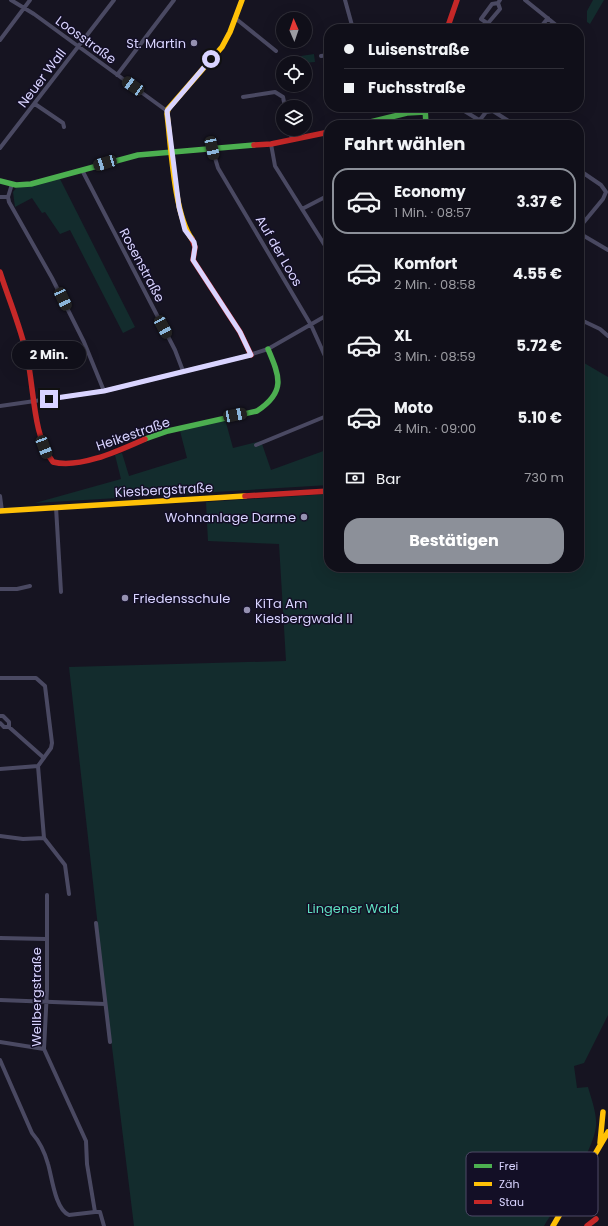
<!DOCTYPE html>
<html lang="de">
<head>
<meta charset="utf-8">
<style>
	body { margin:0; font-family:Poppins,sans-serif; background:#191822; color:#f1f3f6; height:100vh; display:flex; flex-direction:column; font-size:15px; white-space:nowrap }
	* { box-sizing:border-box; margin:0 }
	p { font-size:13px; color:#9c9ca2 }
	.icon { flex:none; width:22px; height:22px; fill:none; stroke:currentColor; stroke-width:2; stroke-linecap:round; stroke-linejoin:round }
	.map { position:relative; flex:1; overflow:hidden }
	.side { position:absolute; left:324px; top:120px; width:260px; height:452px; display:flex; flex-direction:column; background:#100f19; border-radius:16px; box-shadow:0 4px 16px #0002,0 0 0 1px #302f38 }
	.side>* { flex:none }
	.top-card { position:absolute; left:324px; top:24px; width:260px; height:88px; border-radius:16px; box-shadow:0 4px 16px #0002,0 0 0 1px #302f38; display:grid; align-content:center; height:88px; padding:0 20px; background:#100f19 }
	.needle { width:26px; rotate:358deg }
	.controls { position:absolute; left:276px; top:12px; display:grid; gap:8px }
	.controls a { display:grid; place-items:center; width:36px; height:36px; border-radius:50%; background:#100f19; box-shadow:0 4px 16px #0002,0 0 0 1px #302f38; font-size:20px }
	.end { position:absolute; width:18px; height:18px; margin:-9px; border:5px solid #d9d4ff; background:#111; box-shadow:0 0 0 2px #111 }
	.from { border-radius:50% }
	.bubble { position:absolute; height:28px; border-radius:14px; background:#100f19; box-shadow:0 4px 16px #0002,0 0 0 1px #302f38; font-size:13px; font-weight:700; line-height:28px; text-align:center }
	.car { position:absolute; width:12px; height:24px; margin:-12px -6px; border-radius:5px; box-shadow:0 0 3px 1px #0007; background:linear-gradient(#222 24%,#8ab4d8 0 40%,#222 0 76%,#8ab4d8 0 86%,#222 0) }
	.top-card b { display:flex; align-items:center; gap:14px; height:38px; font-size:15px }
	.top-card b+b { border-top:1px solid #302f38 }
	.top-card i { width:10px; height:10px; background:#f1f3f6 }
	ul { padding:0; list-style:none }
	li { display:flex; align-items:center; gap:12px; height:66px; margin:0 8px 6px; padding:0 12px; border:2px solid transparent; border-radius:16px }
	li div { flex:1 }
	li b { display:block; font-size:15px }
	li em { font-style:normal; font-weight:700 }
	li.on { border-color:#8c9099 }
	li>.icon { width:36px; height:36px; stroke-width:1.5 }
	h2 { padding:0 20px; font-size:18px; line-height:48px }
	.pay { display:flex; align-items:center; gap:10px; height:44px; padding:0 20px; font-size:15px }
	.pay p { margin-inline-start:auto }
	.button { display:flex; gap:8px; margin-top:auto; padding:8px 20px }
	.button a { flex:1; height:46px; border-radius:16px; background:#8c9099; color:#fff; font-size:16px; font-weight:700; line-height:46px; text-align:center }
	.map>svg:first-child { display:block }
	.green { fill:#132c2d }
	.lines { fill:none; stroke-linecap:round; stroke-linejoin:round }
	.street { stroke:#4a4962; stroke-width:4 }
	.fast { stroke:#4caf50; stroke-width:5.5 }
	.slow { stroke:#ffc107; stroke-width:5.5 }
	.jam { stroke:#c62828; stroke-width:5.5 }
	.route { stroke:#d9d4ff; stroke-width:5 }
	.poi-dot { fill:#9591b1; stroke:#130f26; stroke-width:1.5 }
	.labels { text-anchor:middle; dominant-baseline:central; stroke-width:3; stroke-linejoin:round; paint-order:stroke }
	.street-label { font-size:13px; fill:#d9d4ff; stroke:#130f26 }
	.poi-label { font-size:13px; fill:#d9d4ff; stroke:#130f26; text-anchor:end }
	.park-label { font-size:13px; fill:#5fe0c0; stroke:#130f26 }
	.key { fill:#130f26; stroke:#4e4a67; stroke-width:1 }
	.key-label { font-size:11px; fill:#d9d4ff }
</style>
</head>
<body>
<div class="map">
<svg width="608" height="1226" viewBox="0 0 608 1226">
	<rect width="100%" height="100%" fill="#161421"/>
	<path class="green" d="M593 0H604L590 24 587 22V11Z
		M314 54 315 62 302 63 301 56Z
		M59 177 135 327 123 333 70 230 60 234 45 212 42 213 32 198 15 207 13 192 16 188Z
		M579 360 608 377V1015L584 1063 574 1066 577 1088 588 1087C591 1098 597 1113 596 1126 594 1151 558 1203 544 1226H134L105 990 69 667 286 661 279 544 208 541 206 502 329 494V567H579Z
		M225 419 233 448 261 441 271 470 329 449V485L35 503 121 479 115 455 122 453 129 476 187 458 180 431Z"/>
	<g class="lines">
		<path class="street" d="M11 0 34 14 167 111
			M345 0 353 29
			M525 0 561 29
			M498 3 500 9 489 22 487 23 481 19 492 4 498 3 500 0
			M235 18 276 51
			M449 23 457 29
			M539 29 548 18
			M0 40 30 0
			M579 43 582 46
			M321 56 329 55
			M117 75 174 0
			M243 97 275 92 283 97 285 107
			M35 104 63 123 64 127
			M458 107 479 120
			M476 125 486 112 493 111 515 125
			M290 129 292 140
			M271 144 275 166 329 252
			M0 148 114 0
			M212 148 218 168 311 325 329 365
			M82 170 175 350 183 371
			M579 170 601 185 606 192 603 199 579 228
			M12 184 8 197 9 202 52 278 84 342 104 391
			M0 197H8
			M302 209 329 195
			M579 233 608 250
			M579 319 600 329 608 336
			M0 406 104 391 243 357 268 349 329 314
			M256 445 329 415
			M0 496 2 511
			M56 507 61 592
			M0 589H17L30 586
			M0 678H36L45 686 52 743 51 748 38 766 44 838
			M0 716H3L9 722V727L44 758
			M0 723 4 727H9
			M0 769 38 766
			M0 836 23 839 44 838 65 865 69 894
			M47 895V990L44 1049 86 1141 87 1164 95 1212H100L104 1226
			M96 923 110 1042
			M0 938 46 939
			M0 1000 105 1004
			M0 1042 44 1049
			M0 1060 32 1133C39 1141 45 1153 48 1164 52 1177 55 1209 69 1215L95 1212"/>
		<path class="fast" d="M425 107 426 125
			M358 125 407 113 425 112
			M0 181 16 185 31 184 138 155 254 145
			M145 439 168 431 257 411C286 392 280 377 268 349"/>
		<path class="slow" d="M192 239C174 215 171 145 167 114L168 109 222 47 230 32 242 0
			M0 511 245 496
			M600 1143 603 1112
			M553 1226 608 1132"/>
		<path class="jam" d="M447 29 457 0
			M254 145 271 144 329 132
			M192 239 195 247 193 260 240 332 251 355
			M0 272C9 300 21 328 27 356 34 387 33 438 53 462 80 469 120 450 145 439
			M245 496 329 491
			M587 1226 596 1219"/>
	</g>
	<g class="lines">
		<path class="route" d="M49 399 104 391 251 355 240 332 193 260 195 247 194 242 185 230 179 207 167 111 211 59"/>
	</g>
	<g class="poi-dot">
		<circle cx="194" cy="43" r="4"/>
		<circle cx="304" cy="517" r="4"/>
		<circle cx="125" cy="598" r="4"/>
		<circle cx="247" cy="610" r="4"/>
	</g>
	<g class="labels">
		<g class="street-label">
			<text transform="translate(86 40) rotate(36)">Loosstraße</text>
			<text transform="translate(42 78) rotate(-53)">Neuer Wall</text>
			<text transform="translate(279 251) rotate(60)">Auf der Loos</text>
			<text transform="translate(142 265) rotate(62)">Rosenstraße</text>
			<text transform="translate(133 434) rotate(-19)">Heikestraße</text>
			<text transform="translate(164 490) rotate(-3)">Kiesbergstraße</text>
			<text transform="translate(36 997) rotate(-90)">Wellbergstraße</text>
		</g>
		<g class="poi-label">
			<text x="186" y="43">St. Martin</text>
			<text x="296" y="517">Wohnanlage Darme</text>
			<text x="133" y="598" text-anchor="start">Friedensschule</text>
			<text x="255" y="603" text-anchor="start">KiTa Am<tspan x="255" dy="15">Kiesbergwald II</tspan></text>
		</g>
		<g class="park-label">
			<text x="353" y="908">Lingener Wald</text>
		</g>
	</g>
	<rect x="466" y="1152" width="132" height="64" rx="6" class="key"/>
	<rect x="474" y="1164" width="18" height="4" fill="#4caf50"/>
	<rect x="474" y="1182" width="18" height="4" fill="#ffc107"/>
	<rect x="474" y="1200" width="18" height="4" fill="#c62828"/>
	<g class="key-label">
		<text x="499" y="1170">Frei</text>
		<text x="499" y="1188">Zäh</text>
		<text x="499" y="1206">Stau</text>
	</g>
</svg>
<div class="controls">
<a><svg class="needle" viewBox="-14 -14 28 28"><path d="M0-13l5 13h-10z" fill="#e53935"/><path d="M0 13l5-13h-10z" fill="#9c9ca2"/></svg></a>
<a><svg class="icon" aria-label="locate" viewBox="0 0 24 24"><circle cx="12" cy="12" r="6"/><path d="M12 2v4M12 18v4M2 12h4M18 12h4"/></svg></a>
<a><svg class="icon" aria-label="layers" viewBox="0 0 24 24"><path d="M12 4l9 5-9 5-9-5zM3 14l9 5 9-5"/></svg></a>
</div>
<i class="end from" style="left:211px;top:59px"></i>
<i class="end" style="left:49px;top:399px"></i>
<div class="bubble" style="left:12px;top:341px;width:74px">2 Min.</div>
<i class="car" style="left:133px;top:86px;rotate:305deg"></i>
<i class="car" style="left:212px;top:148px;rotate:168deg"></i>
<i class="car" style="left:105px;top:163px;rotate:253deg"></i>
<i class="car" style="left:63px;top:299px;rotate:155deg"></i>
<i class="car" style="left:163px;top:327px;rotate:152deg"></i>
<i class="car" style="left:235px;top:415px;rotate:79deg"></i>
<i class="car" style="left:44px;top:447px;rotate:159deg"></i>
<div class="top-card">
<b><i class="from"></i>Luisenstraße</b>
<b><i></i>Fuchsstraße</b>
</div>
<section class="side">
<h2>Fahrt wählen</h2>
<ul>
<li class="on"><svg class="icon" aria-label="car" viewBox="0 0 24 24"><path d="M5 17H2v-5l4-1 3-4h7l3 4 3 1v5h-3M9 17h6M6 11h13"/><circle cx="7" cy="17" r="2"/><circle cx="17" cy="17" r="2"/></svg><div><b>Economy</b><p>1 Min. · 08:57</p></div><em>3.37 €</em></li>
<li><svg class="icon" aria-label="car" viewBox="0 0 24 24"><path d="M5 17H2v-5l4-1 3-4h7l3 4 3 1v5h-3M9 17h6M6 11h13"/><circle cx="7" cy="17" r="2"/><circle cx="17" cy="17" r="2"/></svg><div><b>Komfort</b><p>2 Min. · 08:58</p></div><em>4.55 €</em></li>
<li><svg class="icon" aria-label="car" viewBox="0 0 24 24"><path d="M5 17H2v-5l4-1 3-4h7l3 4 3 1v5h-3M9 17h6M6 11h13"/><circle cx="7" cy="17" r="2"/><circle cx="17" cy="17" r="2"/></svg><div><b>XL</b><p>3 Min. · 08:59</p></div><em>5.72 €</em></li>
<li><svg class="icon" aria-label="car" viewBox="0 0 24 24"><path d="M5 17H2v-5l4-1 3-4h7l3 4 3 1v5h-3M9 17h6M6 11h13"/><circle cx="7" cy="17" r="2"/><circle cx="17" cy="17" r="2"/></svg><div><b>Moto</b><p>4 Min. · 09:00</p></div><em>5.10 €</em></li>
</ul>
<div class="pay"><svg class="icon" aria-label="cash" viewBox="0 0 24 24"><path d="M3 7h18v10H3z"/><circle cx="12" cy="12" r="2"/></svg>Bar<p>730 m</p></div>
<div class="button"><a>Bestätigen</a></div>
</section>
</div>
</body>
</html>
